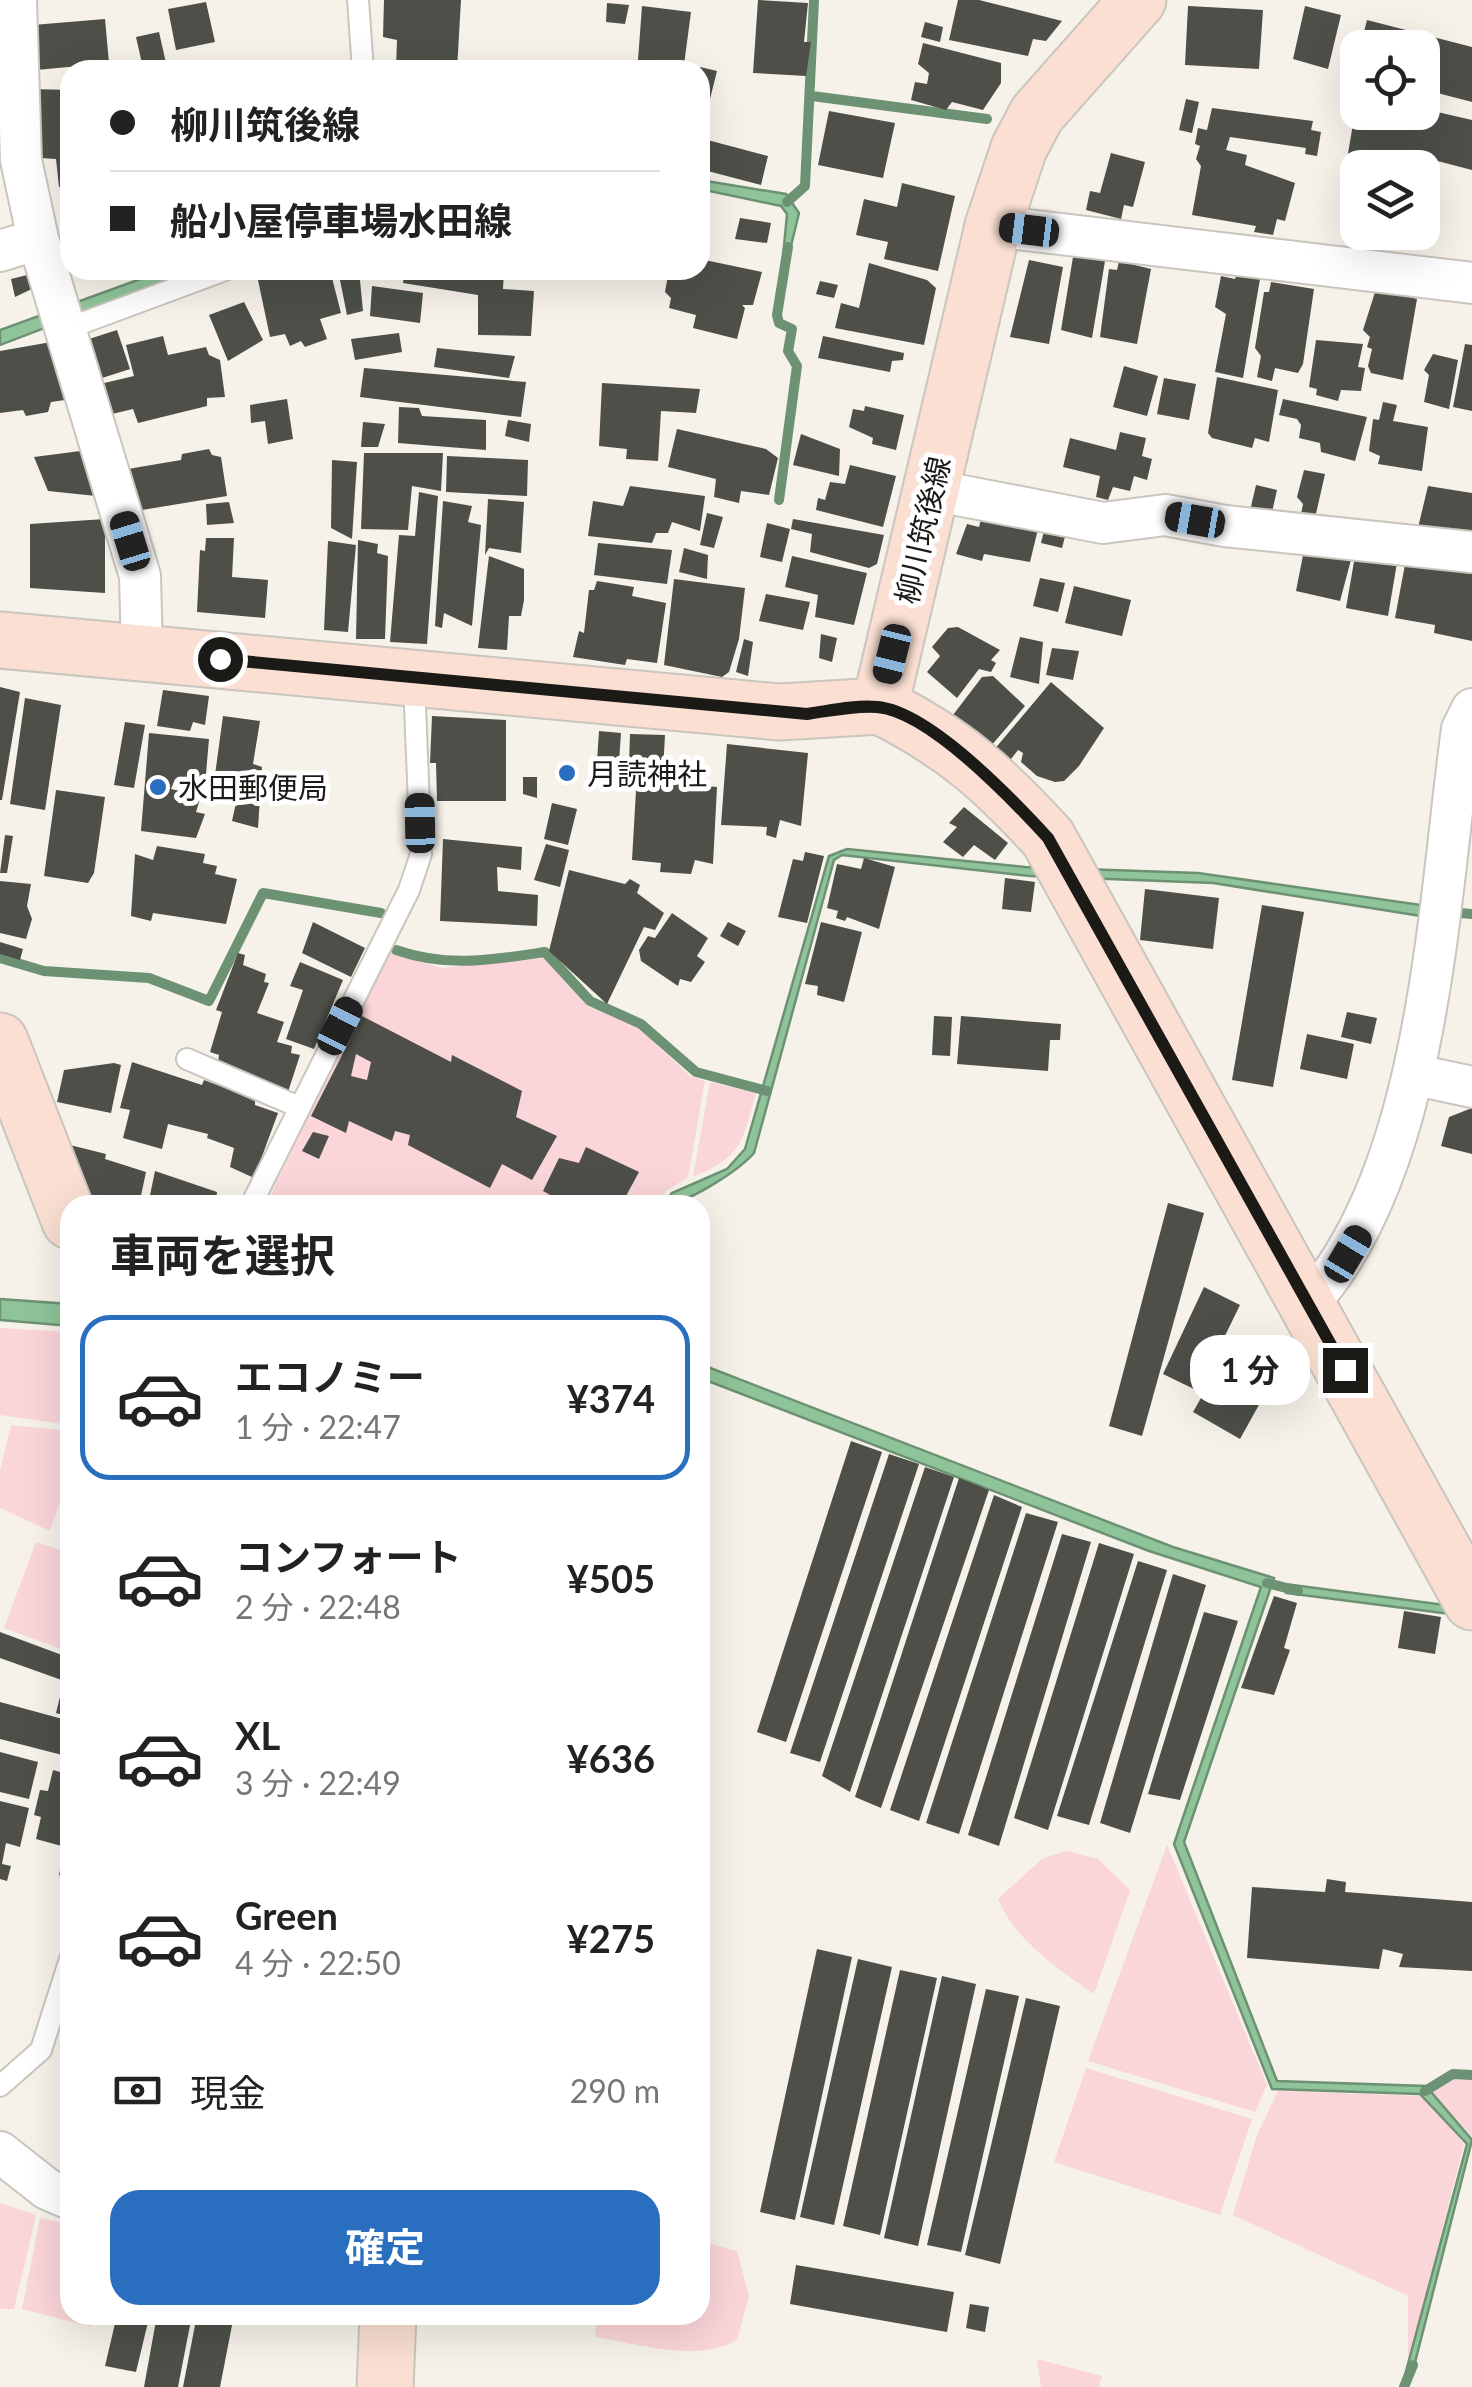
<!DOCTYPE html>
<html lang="ja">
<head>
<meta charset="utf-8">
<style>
	body { margin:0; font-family:Lato,"Noto Sans JP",sans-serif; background:#f2f2f2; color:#222; height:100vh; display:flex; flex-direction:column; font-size:38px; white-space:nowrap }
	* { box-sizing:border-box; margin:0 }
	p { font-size:32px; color:#767676 }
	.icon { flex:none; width:55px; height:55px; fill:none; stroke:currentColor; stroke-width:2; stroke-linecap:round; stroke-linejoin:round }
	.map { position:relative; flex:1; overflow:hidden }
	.panel { position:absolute; left:60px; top:1195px; width:650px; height:1130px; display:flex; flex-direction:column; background:#fff; border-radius:30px; box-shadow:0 10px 40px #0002 }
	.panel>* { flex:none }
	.top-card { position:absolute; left:60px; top:60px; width:650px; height:220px; border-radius:30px; box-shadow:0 10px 40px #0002; display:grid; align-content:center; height:220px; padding:0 50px; background:#fff }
	.controls { position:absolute; left:1340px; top:30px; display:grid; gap:20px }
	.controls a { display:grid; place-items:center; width:100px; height:100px; border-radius:20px; background:#fff; box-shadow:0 10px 40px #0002; font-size:50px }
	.end { position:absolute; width:45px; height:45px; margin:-22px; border:12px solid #1b1a17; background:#fff; box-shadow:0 0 0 5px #fff }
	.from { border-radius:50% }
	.bubble { position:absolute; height:70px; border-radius:30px; background:#fff; box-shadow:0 10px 40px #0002; font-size:32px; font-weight:700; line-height:70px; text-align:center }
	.car { position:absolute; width:30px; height:60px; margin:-30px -15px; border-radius:12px; box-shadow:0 0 8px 2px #0007; background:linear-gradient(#222 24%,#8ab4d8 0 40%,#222 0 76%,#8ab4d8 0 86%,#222 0) }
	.top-card b { display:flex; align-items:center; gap:35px; height:95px; font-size:38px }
	.top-card b+b { border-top:2px solid #e0e0e0 }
	.top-card i { width:25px; height:25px; background:#222 }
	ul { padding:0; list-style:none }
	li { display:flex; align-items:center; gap:30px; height:165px; margin:0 20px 15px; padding:0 30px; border:5px solid transparent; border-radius:30px }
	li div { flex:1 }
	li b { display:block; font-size:38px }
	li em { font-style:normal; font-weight:700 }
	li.active { border-color:#2a6ebf }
	li>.icon { width:90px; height:90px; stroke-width:1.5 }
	h2 { padding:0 50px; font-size:45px; line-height:120px }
	.pay { display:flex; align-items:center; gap:25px; height:110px; padding:0 50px; font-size:38px }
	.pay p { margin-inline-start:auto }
	.button { display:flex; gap:20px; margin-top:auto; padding:20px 50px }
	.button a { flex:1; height:115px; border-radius:30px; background:#2a6ebf; color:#fff; font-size:40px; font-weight:700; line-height:115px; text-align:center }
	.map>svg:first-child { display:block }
	.green { fill:#fad5d9 }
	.water { fill:#8fc49a; stroke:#6c9173; stroke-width:2.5 }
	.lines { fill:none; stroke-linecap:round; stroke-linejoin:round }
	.stream { stroke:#6c9173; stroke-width:10 }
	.building { fill:#4d4f48; fill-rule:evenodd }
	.lane-casing { stroke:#cac5be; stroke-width:24 }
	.street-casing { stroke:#cac5be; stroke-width:44 }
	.secondary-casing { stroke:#cac5be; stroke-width:59 }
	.lane { stroke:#fff; stroke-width:20 }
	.street { stroke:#fff; stroke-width:40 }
	.secondary { stroke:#fadfd2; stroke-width:55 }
	.route { stroke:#1b1a17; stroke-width:12 }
	.poi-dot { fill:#2a6ebf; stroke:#fff; stroke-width:4 }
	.labels { text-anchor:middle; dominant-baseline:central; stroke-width:10; stroke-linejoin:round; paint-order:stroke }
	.street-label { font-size:30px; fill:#1b1a17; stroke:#fff }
	.poi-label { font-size:30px; fill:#1b1a17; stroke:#fff; text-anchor:start }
</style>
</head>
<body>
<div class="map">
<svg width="1472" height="2387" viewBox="0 0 1472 2387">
	<rect width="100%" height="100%" fill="#f6f2ea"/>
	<path class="green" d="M387 952 442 968 544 956 587 1006 637 1026 690 1076 705 1081 688 1177 666 1191 657 1205H266Z
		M710 1082 756 1093C743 1141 741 1158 693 1177Z
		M0 1328 70 1332V1425L0 1415Z
		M11 1425 70 1431V1472L50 1531 0 1508V1471Z
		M36 1542 70 1553V1652L4 1628Z
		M1167 1845 1267 2085 1255 2112 1088 2061Z
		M1067 1851 1098 1859 1130 1890 1094 1994C1059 1970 1015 1940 998 1899L1043 1858Z
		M1086 2068 1252 2119 1220 2215 1054 2162Z
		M1455 2079H1472V2137L1432 2092Z
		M1278 2091 1423 2096 1464 2144 1408 2362V2296L1233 2215 1257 2135Z
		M0 2203 36 2215 14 2309H0Z
		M40 2218 70 2224V2315H95L91 2327 22 2309Z
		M700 2241 737 2251 749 2296 737 2340C696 2363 640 2344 595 2337L596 2315H700Z
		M1037 2359 1102 2376 1099 2387H1041Z"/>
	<path class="water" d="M700 180 786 194 799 213 788 258 783 257 787 214 781 206 700 189Z
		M165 270H197L0 345V330Z
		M847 849 1025 867 1198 873 1421 905V916L1213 883 1030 876 842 855 834 860 754 1153C737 1172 685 1205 662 1205L672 1193 727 1169 745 1149 829 856Z
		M0 1299 70 1304V1326L0 1320Z
		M700 1364 1173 1547 1274 1578 1184 1842 1277 2081 1426 2086 1472 2140 1411 2378 1405 2375 1467 2144 1420 2094 1272 2089 1174 1844 1261 1587 1149 1551 700 1378Z
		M1285 1584 1453 1606 1451 1614 1286 1593Z"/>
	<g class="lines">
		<path class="stream" d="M812 96 987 119
			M787 202 805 186 814 0
			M779 500 797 366 788 351 792 329 779 323 777 315 788 247
			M1448 912 1472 914
			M396 950C448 968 491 960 545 952L590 1001 641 1024 696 1072 767 1091
			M0 958 44 971 149 978 209 1001 263 893 381 913
			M1267 1583 1298 1591
			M1425 2091 1453 2074 1472 2075
			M1404 2387 1413 2365"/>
	</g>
	<path class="building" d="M384 0H461L457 70H396L397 40 383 37Z
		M758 0 808 3 804 42H811L806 76 753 73Z
		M958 0H979L1062 21 1046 41 1033 39 1028 56 949 40Z
		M206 2 215 42 176 50 168 9Z
		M607 3 629 5 625 24 606 22Z
		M642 6 691 12 684 65 638 60Z
		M1188 6 1263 10 1259 69 1185 65Z
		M1305 6 1341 15 1328 69 1293 59Z
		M105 19 109 63 37 70 33 25Z
		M1367 20 1472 47V102L1422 89V48H1360Z
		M925 22 943 27 940 42 921 37Z
		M159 32 166 63 143 68 136 37Z
		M923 43 1001 63V83L983 110 952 102 946 110 911 100 915 82 927 84 929 73 918 64Z
		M700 67 717 71 701 135H700Z
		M31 89 70 90V186L59 187 56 159 40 158 41 151H35Z
		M1186 99 1199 102 1192 133 1179 130Z
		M1422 100 1435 103 1433 111 1472 120V170L1426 158 1423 168H1358V187L1343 183 1355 112H1422Z
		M1212 108 1313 121 1311 130 1321 132 1317 156 1305 154 1306 148 1230 137 1226 150 1247 155 1245 165 1295 183 1285 221 1277 219 1273 235 1254 232 1256 226 1192 215 1201 166 1196 159 1200 146 1195 144 1198 128 1207 130Z
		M829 111 895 123 883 178 818 165Z
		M700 138 768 156 761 185 700 169Z
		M1111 153 1145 162 1133 207 1124 205 1121 219 1086 210 1090 191 1100 193Z
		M902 183 955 196 938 271 884 259 888 242 856 235 864 199 897 207Z
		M740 218 771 223 767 243 735 239Z
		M1073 257 1105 261 1092 338 1061 330Z
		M700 259 762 272 753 305H742L745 308 737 339 693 328 696 315 669 308 671 298 665 292 668 275 663 270H700Z
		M1029 260 1063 267 1049 344 1010 337Z
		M1119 261 1151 269 1137 344 1100 337 1109 269 1117 270Z
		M869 263 927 280 936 288 924 345 835 328 841 303 859 308Z
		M273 270H330L341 313 320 319 327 339 305 347 301 341 290 346 285 334 270 337 258 280 272 277Z
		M338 270H359L363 311 347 315Z
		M404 270H504L503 289 534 291 531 336 478 335V295L403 283Z
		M1237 273 1260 279 1243 378 1215 372 1226 314 1215 307 1221 276 1235 279Z
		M31 274 36 287 15 297 11 279Z
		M820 281 838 285 834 298 816 294Z
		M1271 282 1314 289 1303 364 1298 373 1275 368 1272 381 1257 377 1261 356 1255 348 1264 292H1269Z
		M372 286 423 293 420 323 370 316Z
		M1376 289 1417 299 1403 380 1371 373 1368 366 1372 349 1367 347 1370 337 1363 330Z
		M244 302 263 340 228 361 209 315Z
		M117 330 130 369 99 379 86 340Z
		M399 333 402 352 355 360 351 339Z
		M163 336 168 355 206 347 209 355 220 360 225 397 207 398V406L138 423 133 409 112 414 100 384 134 376 126 345Z
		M823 336 904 353 903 360 892 361 890 372 818 358Z
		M1316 340 1363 344 1358 367 1365 368 1361 391 1341 390 1338 401 1316 395 1317 389 1309 387Z
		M57 341 65 400 51 402 48 412 26 416 23 410 0 413V351Z
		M1465 344 1472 345V411L1453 407Z
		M437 348 515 356 509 378 434 367Z
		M1433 354 1458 360 1449 409 1424 402 1429 375 1424 370Z
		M1124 366 1158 376 1147 416 1113 407Z
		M364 368 526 382 521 417 360 397Z
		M1217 377 1278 390 1269 442 1255 438 1252 448 1212 438 1208 433Z
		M1164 378 1196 384 1189 420 1157 414Z
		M602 383 700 389 696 413 661 411 658 461 626 459 627 449 599 446Z
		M287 399 293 439 268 444 265 421 251 423 250 405Z
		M1283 399 1367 417 1355 461 1321 452 1320 443 1299 438 1301 425 1297 419 1279 415Z
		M1383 402 1397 405 1393 421 1428 427 1422 471 1378 464 1380 456 1369 451 1373 419 1379 420Z
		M865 406 904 415 896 450 872 444 873 438 849 427 853 409 864 411Z
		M399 407 419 408 422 416 486 420V450L398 443Z
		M508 420 531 424 529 442 505 436Z
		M363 422 385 424 378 447H361Z
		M677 429 766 449 778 458 769 495 741 491 739 503 714 497 716 479 668 467Z
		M1120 432 1146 438 1142 456 1152 459 1147 480 1134 476 1130 491 1113 487 1108 500 1096 497 1100 476 1063 467 1070 438 1116 450Z
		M801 434 840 449 839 476 793 465Z
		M209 449 212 455 221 457 227 496 142 510 122 470 181 460 182 454Z
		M88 450 96 496 48 491 34 457Z
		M364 453H443L441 491 412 486 408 530 361 529Z
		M447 456 528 460 527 496 446 492Z
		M332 460 357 462 352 539 331 528Z
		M850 465 896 476 883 527 816 510 818 498 825 500 830 482 845 484Z
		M1304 470 1325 474 1313 527 1299 524 1303 504 1297 497Z
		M1256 485 1277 490 1270 521 1249 515Z
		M630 486 705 496 700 531 672 522 668 533H656L652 543 588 536 593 501 623 506Z
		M1428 486 1472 493V540L1416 536Z
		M419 492 438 496 427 644 390 642 399 535 415 536Z
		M488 499 524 502 521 553 489 548 485 555Z
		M443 501 472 506 468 522 481 525 472 626 444 613 442 628 435 626Z
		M229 502 234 523 207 525 206 504Z
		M983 512 1039 525 1030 562 984 554 982 561 956 554 967 524 979 527Z
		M707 513 723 517 714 548 700 545Z
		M105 519V593L30 588V524Z
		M793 519 884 535 877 564 869 568 810 552 812 534 791 529Z
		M767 523 790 529 782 562 760 557Z
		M1045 527 1067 529 1062 548 1041 543Z
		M206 538H234L232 577 268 580 265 618 197 612 200 550 205 551Z
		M358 540 378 544 377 553 388 556 385 639H356Z
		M328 541 356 545 348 632 324 630Z
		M598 543 672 550 667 584 594 575Z
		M1305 545 1352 556 1340 601 1296 591Z
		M684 548 708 555 707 579 679 572Z
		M1356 550 1398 557 1388 616 1346 608Z
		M489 556 524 569V600L521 616H509L507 650 478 648Z
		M792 556 867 573 854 625 815 617 818 595 785 587Z
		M1406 559 1472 570V641L1434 633 1435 625 1395 618Z
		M1040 578 1065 583 1058 612 1033 606Z
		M674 579 745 588 739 639 729 672 722 677 664 665Z
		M597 581 634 587 632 596 666 603 657 663 627 659 625 665 573 657 579 631 584 633 589 590H594Z
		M1074 586 1131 600 1122 636 1065 623Z
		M766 594 810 602 803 630 759 621Z
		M958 627 1000 650 991 660 996 663 991 672 979 669 957 698 927 672 940 656 932 647 948 628Z
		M821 634 837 638 832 662 819 658Z
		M1020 637 1043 642 1039 684 1010 677Z
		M744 639 753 642 748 676 736 672Z
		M1052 648 1079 651 1073 680 1046 675Z
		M993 676 1025 706 991 746 953 715 982 677Z
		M1051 682 1104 728 1079 766 1064 781 1055 782 1037 776 1021 762 1023 753 1018 750 1008 763 993 751Z
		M0 687 20 692 2 800H0Z
		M163 690 209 696 205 725 193 722 190 731 157 726Z
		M25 698 61 705 45 810 10 804Z
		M223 716 260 721 253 764 262 767 258 828 232 821 236 803 212 797Z
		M432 716 506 720V801H437L436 763H430Z
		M125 722 145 725 134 788 114 785Z
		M599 731 621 733 619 762 597 761Z
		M149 733 209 739 205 785 175 779 171 789 201 796 196 812 205 814 196 838 141 831Z
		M630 734 665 735 663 771 655 770 654 781 717 787 713 864 695 860 691 874 660 872 661 863 632 860 637 773 629 765Z
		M727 744 808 753 801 826 780 820 776 838 766 835 767 827 721 825Z
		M523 777H537V798L523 794Z
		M56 790 105 797 94 873 88 883 44 876Z
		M552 803 577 809 568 845 544 839Z
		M964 807 1008 843 995 860 974 845 963 857 943 842 957 827 949 823Z
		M5 835 13 836 7 873H0Z
		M443 839 522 847 521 870 497 867 498 891 538 895 537 926 440 921Z
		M546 844 569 850 560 887 534 880Z
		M157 846 205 854 203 863 217 866 215 874 237 879 226 924 153 913 151 921 131 916 135 854 153 860Z
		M805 852 824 856 807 923 778 917 793 859 803 861Z
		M864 858 895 867 879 929 847 917 845 921 836 918 838 911 827 908 837 864 861 869Z
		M569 870 625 884 630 879 640 885 637 893 664 913 655 930 644 927 607 1004 549 951Z
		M1005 878 1035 882 1031 912 1002 909Z
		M0 881 31 884 27 906 32 919 26 939 0 933Z
		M1145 889 1219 898 1213 949 1140 940Z
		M1262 905 1304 912 1273 1087 1232 1080Z
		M672 913 708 938 697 956 705 962 691 982 680 979 678 986 641 961 639 950 648 936 655 938Z
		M313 922 365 948 351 977 302 953Z
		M728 922 746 931 738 946 720 936Z
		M821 922 862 932 844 1002 817 995 818 986 805 984Z
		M0 942 23 949 20 960 0 954Z
		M238 953 245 955 243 965 266 974 264 982 269 983 257 1013 284 1022 277 1042 292 1046 291 1053 300 1055 288 1092 218 1063 219 1055 210 1052 222 1012 216 1010Z
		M300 962 343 980 314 1049 286 1039 303 990 290 986Z
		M1347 1012 1377 1018 1371 1044 1341 1037Z
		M362 1016 451 1062 452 1055 522 1091 516 1117 557 1136 532 1180 502 1164 490 1188 408 1145 410 1135 395 1131 392 1141 349 1121 346 1133 311 1116ZM356 1054 371 1062 367 1080 351 1076Z
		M934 1016 952 1017 950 1056 932 1055Z
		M961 1016 1061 1024 1060 1040H1050L1048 1071 957 1064Z
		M1307 1034 1354 1044 1347 1079 1300 1069Z
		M132 1062 202 1085 204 1080 255 1099V1105L278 1113 254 1178 230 1167 234 1148 207 1138 208 1134 168 1124 162 1149 123 1138 130 1110 120 1108Z
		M114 1063 121 1065 111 1113 57 1102 64 1070Z
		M1472 1108V1154L1441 1146 1449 1117Z
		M313 1132 329 1136 319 1159 302 1151Z
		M70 1145 106 1154 105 1159 146 1172 139 1205H90Z
		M586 1147 639 1172 626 1196 632 1199 630 1205H568L543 1191 559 1158 579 1163Z
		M155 1171 217 1192 216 1200 231 1205H148Z
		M1168 1203 1204 1213 1142 1436 1109 1426Z
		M1204 1287 1240 1305 1198 1391 1163 1374Z
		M1213 1377 1260 1403 1240 1439 1193 1412Z
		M851 1441 882 1452 786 1742 757 1732Z
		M889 1454 919 1464 820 1762 790 1753Z
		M925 1467 954 1477 850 1792 822 1776Z
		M959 1478 989 1490 881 1808 855 1797Z
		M994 1495 1022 1507 919 1821 890 1810Z
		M1026 1513 1058 1522 959 1834 926 1823Z
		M1062 1534 1091 1542 999 1846 968 1835Z
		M1099 1543 1134 1554 1048 1830 1014 1818Z
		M1138 1561 1167 1570 1089 1825 1057 1816Z
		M1173 1574 1206 1585 1130 1833 1100 1823Z
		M1274 1596 1297 1603 1284 1648 1290 1650 1274 1695 1241 1688Z
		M1404 1611 1441 1617 1435 1654 1398 1648Z
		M1204 1612 1238 1621 1180 1800 1148 1794Z
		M0 1632 70 1658V1683L0 1658Z
		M62 1689 70 1691V1717L56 1713Z
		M0 1702 70 1721V1757L0 1739Z
		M0 1752 38 1762 29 1799 0 1792Z
		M62 1766 70 1769V1878L59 1875 65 1847 36 1839 41 1817 34 1815 40 1790 48 1791 53 1770 60 1772Z
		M0 1801 29 1808 20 1847 6 1843 2 1864 11 1866 7 1881 0 1879Z
		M1327 1879 1346 1882 1345 1892 1472 1902V1971L1399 1967 1403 1954 1383 1949 1379 1969 1247 1958 1252 1887 1325 1892Z
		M817 1949 852 1957 795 2220 760 2212Z
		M858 1959 892 1967 834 2225 800 2217Z
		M900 1970 937 1978 880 2235 843 2226Z
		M942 1976 976 1984 918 2246 884 2238Z
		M986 1989 1019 1996 961 2252 927 2245Z
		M1026 1998 1060 2006 1000 2264 965 2255Z
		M796 2265 954 2292 947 2332 790 2304Z
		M970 2304 989 2307 985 2332 966 2328Z
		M117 2315 149 2318 136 2372 105 2366Z
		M157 2315H192L178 2387H144Z
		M197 2315H234L220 2387H183Z"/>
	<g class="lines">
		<defs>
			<path id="lane" d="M358 0 363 70
				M66 329 225 270
				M187 1059 299 1107
				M251 1205 409 890 421 854 414 682
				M0 2086 41 2050 70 1959"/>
			<path id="street" d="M16 0 21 160 38 239 140 576 142 652
				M993 226 1472 283
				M0 251 38 239
				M932 490 1103 523 1165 515 1225 526 1472 552
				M1416 1075 1472 1087
				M1309 1303C1430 1168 1438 904 1462 729L1472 709
				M0 2152 47 2189 70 2199"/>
			<path id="secondary" d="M0 640 780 712 880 706
				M880 706C954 743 993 778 1048 838L1472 1602
				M880 706 993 226 1019 148 1037 114 1138 0
				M0 1041 70 1221
				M385 2387 388 2315"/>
		</defs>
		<use href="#lane" class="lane-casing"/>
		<use href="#street" class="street-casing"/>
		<use href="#secondary" class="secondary-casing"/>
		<use href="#lane" class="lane"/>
		<use href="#street" class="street"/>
		<use href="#secondary" class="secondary"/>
	</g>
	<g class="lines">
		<path class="route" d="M220 659 807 714C829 711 855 705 877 707 929 711 1014 801 1048 838L1345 1370"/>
	</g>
	<g class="poi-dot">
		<circle cx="567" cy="773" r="10"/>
		<circle cx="158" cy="787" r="10"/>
	</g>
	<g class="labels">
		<g class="street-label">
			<text transform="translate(922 530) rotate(-77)">柳川筑後線</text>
		</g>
		<g class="poi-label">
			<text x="587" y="773">月読神社</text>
			<text x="178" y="787">水田郵便局</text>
		</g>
	</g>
</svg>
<div class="controls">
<a><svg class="icon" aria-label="locate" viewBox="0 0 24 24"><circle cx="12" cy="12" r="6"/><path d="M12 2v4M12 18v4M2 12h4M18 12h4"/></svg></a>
<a><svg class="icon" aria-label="layers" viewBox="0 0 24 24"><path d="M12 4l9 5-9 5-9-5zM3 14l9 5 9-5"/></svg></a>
</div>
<i class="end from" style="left:220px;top:659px"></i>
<i class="end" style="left:1345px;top:1370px"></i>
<div class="bubble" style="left:1190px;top:1335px;width:120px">1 分</div>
<i class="car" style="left:1029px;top:230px;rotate:277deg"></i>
<i class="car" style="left:1195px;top:520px;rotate:280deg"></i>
<i class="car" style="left:130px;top:541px;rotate:343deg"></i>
<i class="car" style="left:892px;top:654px;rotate:194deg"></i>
<i class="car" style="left:420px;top:823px;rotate:359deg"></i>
<i class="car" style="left:340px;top:1026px;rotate:27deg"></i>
<i class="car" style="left:1348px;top:1254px;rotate:31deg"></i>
<div class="top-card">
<b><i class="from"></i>柳川筑後線</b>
<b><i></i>船小屋停車場水田線</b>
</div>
<section class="panel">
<h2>車両を選択</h2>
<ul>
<li class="active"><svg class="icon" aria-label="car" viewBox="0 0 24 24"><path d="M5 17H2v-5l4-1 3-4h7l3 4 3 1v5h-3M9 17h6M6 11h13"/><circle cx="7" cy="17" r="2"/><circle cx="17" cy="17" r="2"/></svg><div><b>エコノミー</b><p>1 分 · 22:47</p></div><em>¥374</em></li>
<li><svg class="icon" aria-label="car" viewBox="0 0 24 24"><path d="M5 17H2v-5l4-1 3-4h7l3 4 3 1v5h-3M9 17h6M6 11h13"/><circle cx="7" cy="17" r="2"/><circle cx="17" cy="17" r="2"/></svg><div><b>コンフォート</b><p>2 分 · 22:48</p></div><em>¥505</em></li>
<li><svg class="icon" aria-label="car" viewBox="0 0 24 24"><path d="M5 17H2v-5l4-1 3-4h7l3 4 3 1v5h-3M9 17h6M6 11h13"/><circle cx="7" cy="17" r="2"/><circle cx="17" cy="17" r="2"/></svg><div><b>XL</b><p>3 分 · 22:49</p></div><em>¥636</em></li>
<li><svg class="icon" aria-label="car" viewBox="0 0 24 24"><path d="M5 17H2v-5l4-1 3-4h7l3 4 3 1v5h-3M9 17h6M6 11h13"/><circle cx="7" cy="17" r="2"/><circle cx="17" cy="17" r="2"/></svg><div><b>Green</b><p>4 分 · 22:50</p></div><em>¥275</em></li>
</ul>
<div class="pay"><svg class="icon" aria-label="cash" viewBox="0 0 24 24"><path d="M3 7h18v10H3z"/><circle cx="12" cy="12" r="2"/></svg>現金<p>290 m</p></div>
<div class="button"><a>確定</a></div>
</section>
</div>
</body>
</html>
